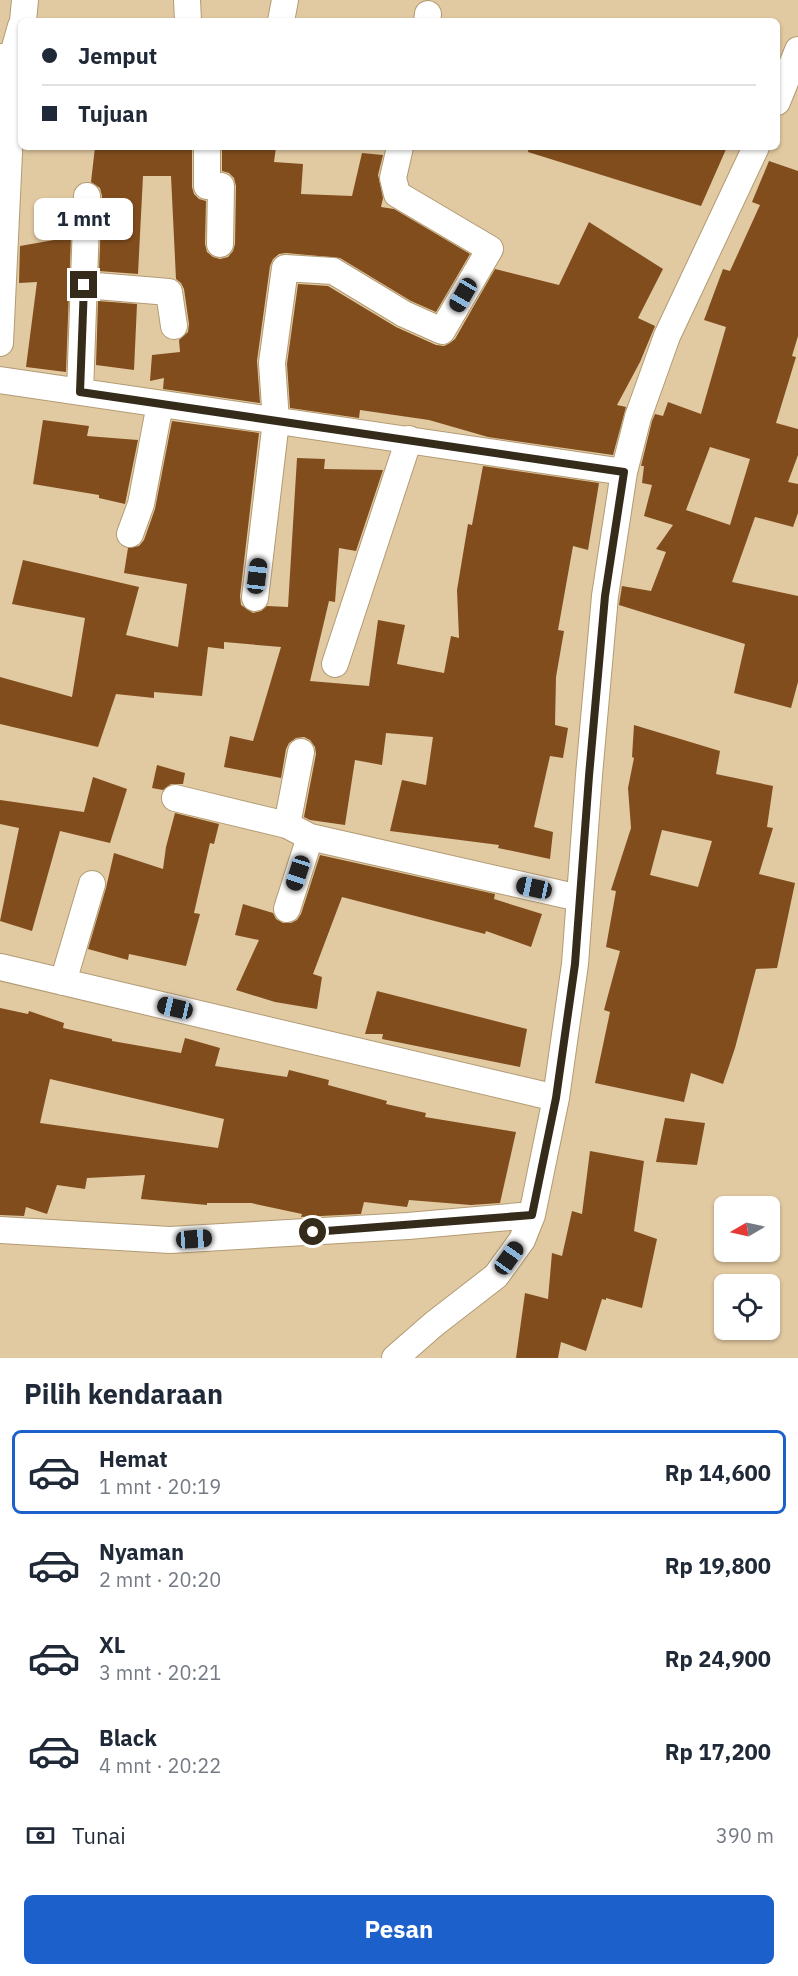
<!DOCTYPE html>
<html lang="id">
<head>
<meta charset="utf-8">
<style>
	body { margin:0; font-family:"IBM Plex Sans",sans-serif; background:#f6f6f7; color:#1f2937; height:100vh; display:flex; flex-direction:column; font-size:22px; white-space:nowrap }
	* { box-sizing:border-box; margin:0 }
	p { font-size:20px; color:#747a83 }
	.icon { flex:none; width:33px; height:33px; fill:none; stroke:currentColor; stroke-width:2; stroke-linecap:round; stroke-linejoin:round }
	.map { position:relative; height:1358px; overflow:hidden }
	.side { display:flex; flex-direction:column; background:#fff; flex:1 }
	.side>* { flex:none }
	.hud { position:absolute; left:18px; top:18px; width:762px; height:132px; border-radius:9px; box-shadow:0 2px 4px #0004; display:grid; align-content:center; height:132px; padding:0 24px; background:#fff }
	.needle { width:39px; rotate:261deg }
	.controls { position:absolute; left:714px; top:1196px; display:grid; gap:12px }
	.controls a { display:grid; place-items:center; width:66px; height:66px; border-radius:9px; background:#fff; box-shadow:0 2px 4px #0004; font-size:30px }
	.end { position:absolute; width:27px; height:27px; margin:-14px; border:8px solid #342b1b; background:#fff; box-shadow:0 0 0 3px #fff }
	.from { border-radius:50% }
	.bubble { position:absolute; height:42px; border-radius:9px; background:#fff; box-shadow:0 2px 4px #0004; font-size:20px; font-weight:700; line-height:42px; text-align:center }
	.car { position:absolute; width:18px; height:36px; margin:-18px -9px; border-radius:8px; box-shadow:0 0 4px 2px #0007; background:linear-gradient(#222 24%,#8ab4d8 0 40%,#222 0 76%,#8ab4d8 0 86%,#222 0) }
	.hud b { display:flex; align-items:center; gap:21px; height:57px; font-size:22px }
	.hud b+b { border-top:2px solid #e0e1e3 }
	.hud i { width:15px; height:15px; background:#1f2937 }
	ul { padding:0; list-style:none }
	li { display:flex; align-items:center; gap:18px; height:84px; margin:0 12px 9px; padding:0 12px; border:3px solid transparent; border-radius:9px }
	li div { flex:1 }
	li b { display:block; font-size:22px }
	li em { font-style:normal; font-weight:700 }
	li.current { border-color:#1c60cc }
	li>.icon { width:54px; height:54px; stroke-width:1.5 }
	h2 { padding:0 24px; font-size:27px; line-height:72px }
	.pay { display:flex; align-items:center; gap:15px; height:66px; padding:0 24px; font-size:22px }
	.pay p { margin-inline-start:auto }
	.button { display:flex; gap:12px; margin-top:auto; padding:12px 24px }
	.button a { flex:1; height:69px; border-radius:9px; background:#1c60cc; color:#fff; font-size:24px; font-weight:700; line-height:69px; text-align:center }
	.map>svg:first-child { display:block }
	.building { fill:#814d1d; fill-rule:evenodd }
	.lines { fill:none; stroke-linecap:round; stroke-linejoin:round }
	.street-casing { stroke:#b29b74; stroke-width:28 }
	.street { stroke:#fff; stroke-width:26 }
	.route { stroke:#342b1b; stroke-width:8 }
</style>
</head>
<body>
<div class="map">
<svg width="798" height="1358" viewBox="0 0 798 1358">
	<rect width="100%" height="100%" fill="#e1c9a1"/>
	<path class="building" d="M95 147H192V187L194 194 199 199 206 201 205 244 207 252 213 257 220 259 228 257 233 251 235 244 236 186 234 178 229 173 222 171V147H276L274 162 303 164 301 194 352 196 362 153 383 155 378 175 383 198 381 207 394 209 470 254 436 312 411 301 340 258 286 253 279 254 273 259 270 266 257 361 260 403 163 389 164 378 150 381 152 355 180 352 179 340 188 332 189 324 184 289 181 283 176 279 171 176H143L138 274 99 271 102 196 100 188 91 182Z
		M529 147H727L701 206 528 152Z
		M769 161 798 171V336L792 356 796 357 776 423 798 429V455L788 482 798 484V513L793 527 755 517 732 582 798 596V682L791 708 734 693 745 644 619 605 622 586 651 591 666 552 656 549 673 525 644 516 652 485 642 483 644 466H641L652 421 655 414 663 416 668 402 701 414 726 327 704 320 723 269 730 271 760 205 752 202ZM710 447 750 459 730 525 686 510Z
		M589 222 663 269 638 318 655 326 640 362 617 405 626 407 613 455 488 437 429 420 360 410 359 418 290 408 287 364 298 284 328 286 396 327 436 345 444 346 450 343 455 339 495 269 559 285Z
		M71 237 66 372 26 367 37 282 19 283 20 246Z
		M98 301 137 304 134 370 96 365Z
		M43 420 89 426 87 436 138 440 125 504 99 498V495L33 484Z
		M172 421 259 433 240 596 241 605 253 613 261 611 267 606 288 607 297 458 325 459 324 469 383 470 356 551 339 548 335 602 329 601 310 681 369 686 378 620 405 625 397 664 444 673 451 636 459 638 457 590 468 524 472 525 483 466 599 483 588 550 573 546 558 630 564 631 556 677 555 725 568 728 563 758 550 756 534 827 553 832 550 859 498 848 499 845 390 831 402 780 426 785 433 737 386 733 382 765 355 760 345 825 310 820 304 817 316 754 315 747 310 740 304 737 296 738 289 743 286 749 281 778 224 767 230 736 253 741 281 647 224 642V649L208 647 202 696 154 692V698L116 694 98 747 0 724V677L72 697 85 618 12 604 23 560 139 587 126 635 178 647 187 584 124 573 128 548 139 546 144 540 155 509Z
		M634 725 720 751 716 774 773 786 767 827 773 828 759 874 795 883 777 968 756 969 735 1048 723 1084 691 1073 684 1102 595 1083 610 1012 604 1010 620 951 606 947 616 891 611 890 631 828 628 788 634 758 632 757ZM662 830 712 841 698 887 650 875Z
		M157 765 185 773 183 784H171L163 790 152 788Z
		M93 777 127 789 110 843 60 831 32 931 0 921 19 828 0 824V800L84 812Z
		M175 813 219 824 214 844 210 843 194 913 200 914 186 966 129 954 128 960 88 949 106 888 114 853 163 869 166 847Z
		M320 855 495 894 494 899 542 914 531 947 486 931 485 934 342 897 313 974 322 977 317 1009 275 1002 236 990 259 940 235 935 243 904 273 913 276 919 283 923H291L297 920 301 914Z
		M377 991 527 1029 520 1067 382 1039 383 1034H365Z
		M0 1008 28 1014 29 1011 64 1023 63 1028 112 1039V1041L181 1053 185 1038 220 1048 215 1066 287 1077 289 1070 329 1080 328 1085 387 1101 386 1104 426 1113 425 1117 516 1132 500 1203 471 1205 409 1200 407 1207 364 1202 361 1214 301 1217 302 1214 251 1203H207V1205L141 1199 145 1175 87 1178 85 1189 57 1185 47 1214 26 1207 24 1216 0 1215ZM50 1079 224 1119 218 1148 40 1123Z
		M665 1118 705 1123 697 1165 656 1162Z
		M590 1151 644 1161 634 1231 657 1239 642 1308 606 1298V1300L602 1299 586 1351 561 1342 558 1358H516L525 1293 548 1299 552 1253 562 1256 572 1211 582 1214Z"/>
	<g class="lines">
		<defs>
			<path id="street" d="M187 0 188 21
				M23 21 25 0
				M281 21 285 0
				M427 21 428 14
				M0 57 3 58 8 72 10 132 0 343
				M8 72 21 26
				M777 102 798 50
				M207 147V186H221L220 244
				M84 285 169 292 174 326
				M0 380 624 472
				M80 392 87 196
				M130 534 141 504 160 404
				M255 598 276 421 272 363 285 268 333 271 404 314 442 331 490 249 397 194 393 178 400 147
				M335 664 409 439
				M175 798 287 825 310 837 579 898
				M287 825 301 752
				M287 909 310 837
				M0 967 556 1098
				M63 982 92 884
				M0 1230 170 1240 408 1226 532 1215
				M395 1358 434 1324 496 1276 522 1240 532 1215 556 1098 575 964 589 775 605 596 624 472 638 417 667 336 756 147"/>
		</defs>
		<use href="#street" class="street-casing"/>
		<use href="#street" class="street"/>
	</g>
	<g class="lines">
		<path class="route" d="M84 285 80 392 624 472 605 596 589 776 575 964 556 1098 532 1215 313 1232"/>
	</g>
</svg>
<div class="controls">
<a><svg class="needle" viewBox="-14 -14 28 28"><path d="M0-13l5 13h-10z" fill="#e53935"/><path d="M0 13l5-13h-10z" fill="#747a83"/></svg></a>
<a><svg class="icon" aria-label="locate" viewBox="0 0 24 24"><circle cx="12" cy="12" r="6"/><path d="M12 2v4M12 18v4M2 12h4M18 12h4"/></svg></a>
</div>
<i class="end from" style="left:313px;top:1232px"></i>
<i class="end" style="left:84px;top:285px"></i>
<div class="bubble" style="left:34px;top:198px;width:99px">1 mnt</div>
<i class="car" style="left:463px;top:295px;rotate:210deg"></i>
<i class="car" style="left:257px;top:576px;rotate:7deg"></i>
<i class="car" style="left:298px;top:873px;rotate:198deg"></i>
<i class="car" style="left:534px;top:888px;rotate:282deg"></i>
<i class="car" style="left:175px;top:1008px;rotate:283deg"></i>
<i class="car" style="left:194px;top:1239px;rotate:86deg"></i>
<i class="car" style="left:509px;top:1258px;rotate:35deg"></i>
<div class="hud">
<b><i class="from"></i>Jemput</b>
<b><i></i>Tujuan</b>
</div>
</div>
<section class="side">
<h2>Pilih kendaraan</h2>
<ul>
<li class="current"><svg class="icon" aria-label="car" viewBox="0 0 24 24"><path d="M5 17H2v-5l4-1 3-4h7l3 4 3 1v5h-3M9 17h6M6 11h13"/><circle cx="7" cy="17" r="2"/><circle cx="17" cy="17" r="2"/></svg><div><b>Hemat</b><p>1 mnt · 20:19</p></div><em>Rp 14,600</em></li>
<li><svg class="icon" aria-label="car" viewBox="0 0 24 24"><path d="M5 17H2v-5l4-1 3-4h7l3 4 3 1v5h-3M9 17h6M6 11h13"/><circle cx="7" cy="17" r="2"/><circle cx="17" cy="17" r="2"/></svg><div><b>Nyaman</b><p>2 mnt · 20:20</p></div><em>Rp 19,800</em></li>
<li><svg class="icon" aria-label="car" viewBox="0 0 24 24"><path d="M5 17H2v-5l4-1 3-4h7l3 4 3 1v5h-3M9 17h6M6 11h13"/><circle cx="7" cy="17" r="2"/><circle cx="17" cy="17" r="2"/></svg><div><b>XL</b><p>3 mnt · 20:21</p></div><em>Rp 24,900</em></li>
<li><svg class="icon" aria-label="car" viewBox="0 0 24 24"><path d="M5 17H2v-5l4-1 3-4h7l3 4 3 1v5h-3M9 17h6M6 11h13"/><circle cx="7" cy="17" r="2"/><circle cx="17" cy="17" r="2"/></svg><div><b>Black</b><p>4 mnt · 20:22</p></div><em>Rp 17,200</em></li>
</ul>
<div class="pay"><svg class="icon" aria-label="cash" viewBox="0 0 24 24"><path d="M3 7h18v10H3z"/><circle cx="12" cy="12" r="2"/></svg>Tunai<p>390 m</p></div>
<div class="button"><a>Pesan</a></div>
</section>
</body>
</html>
